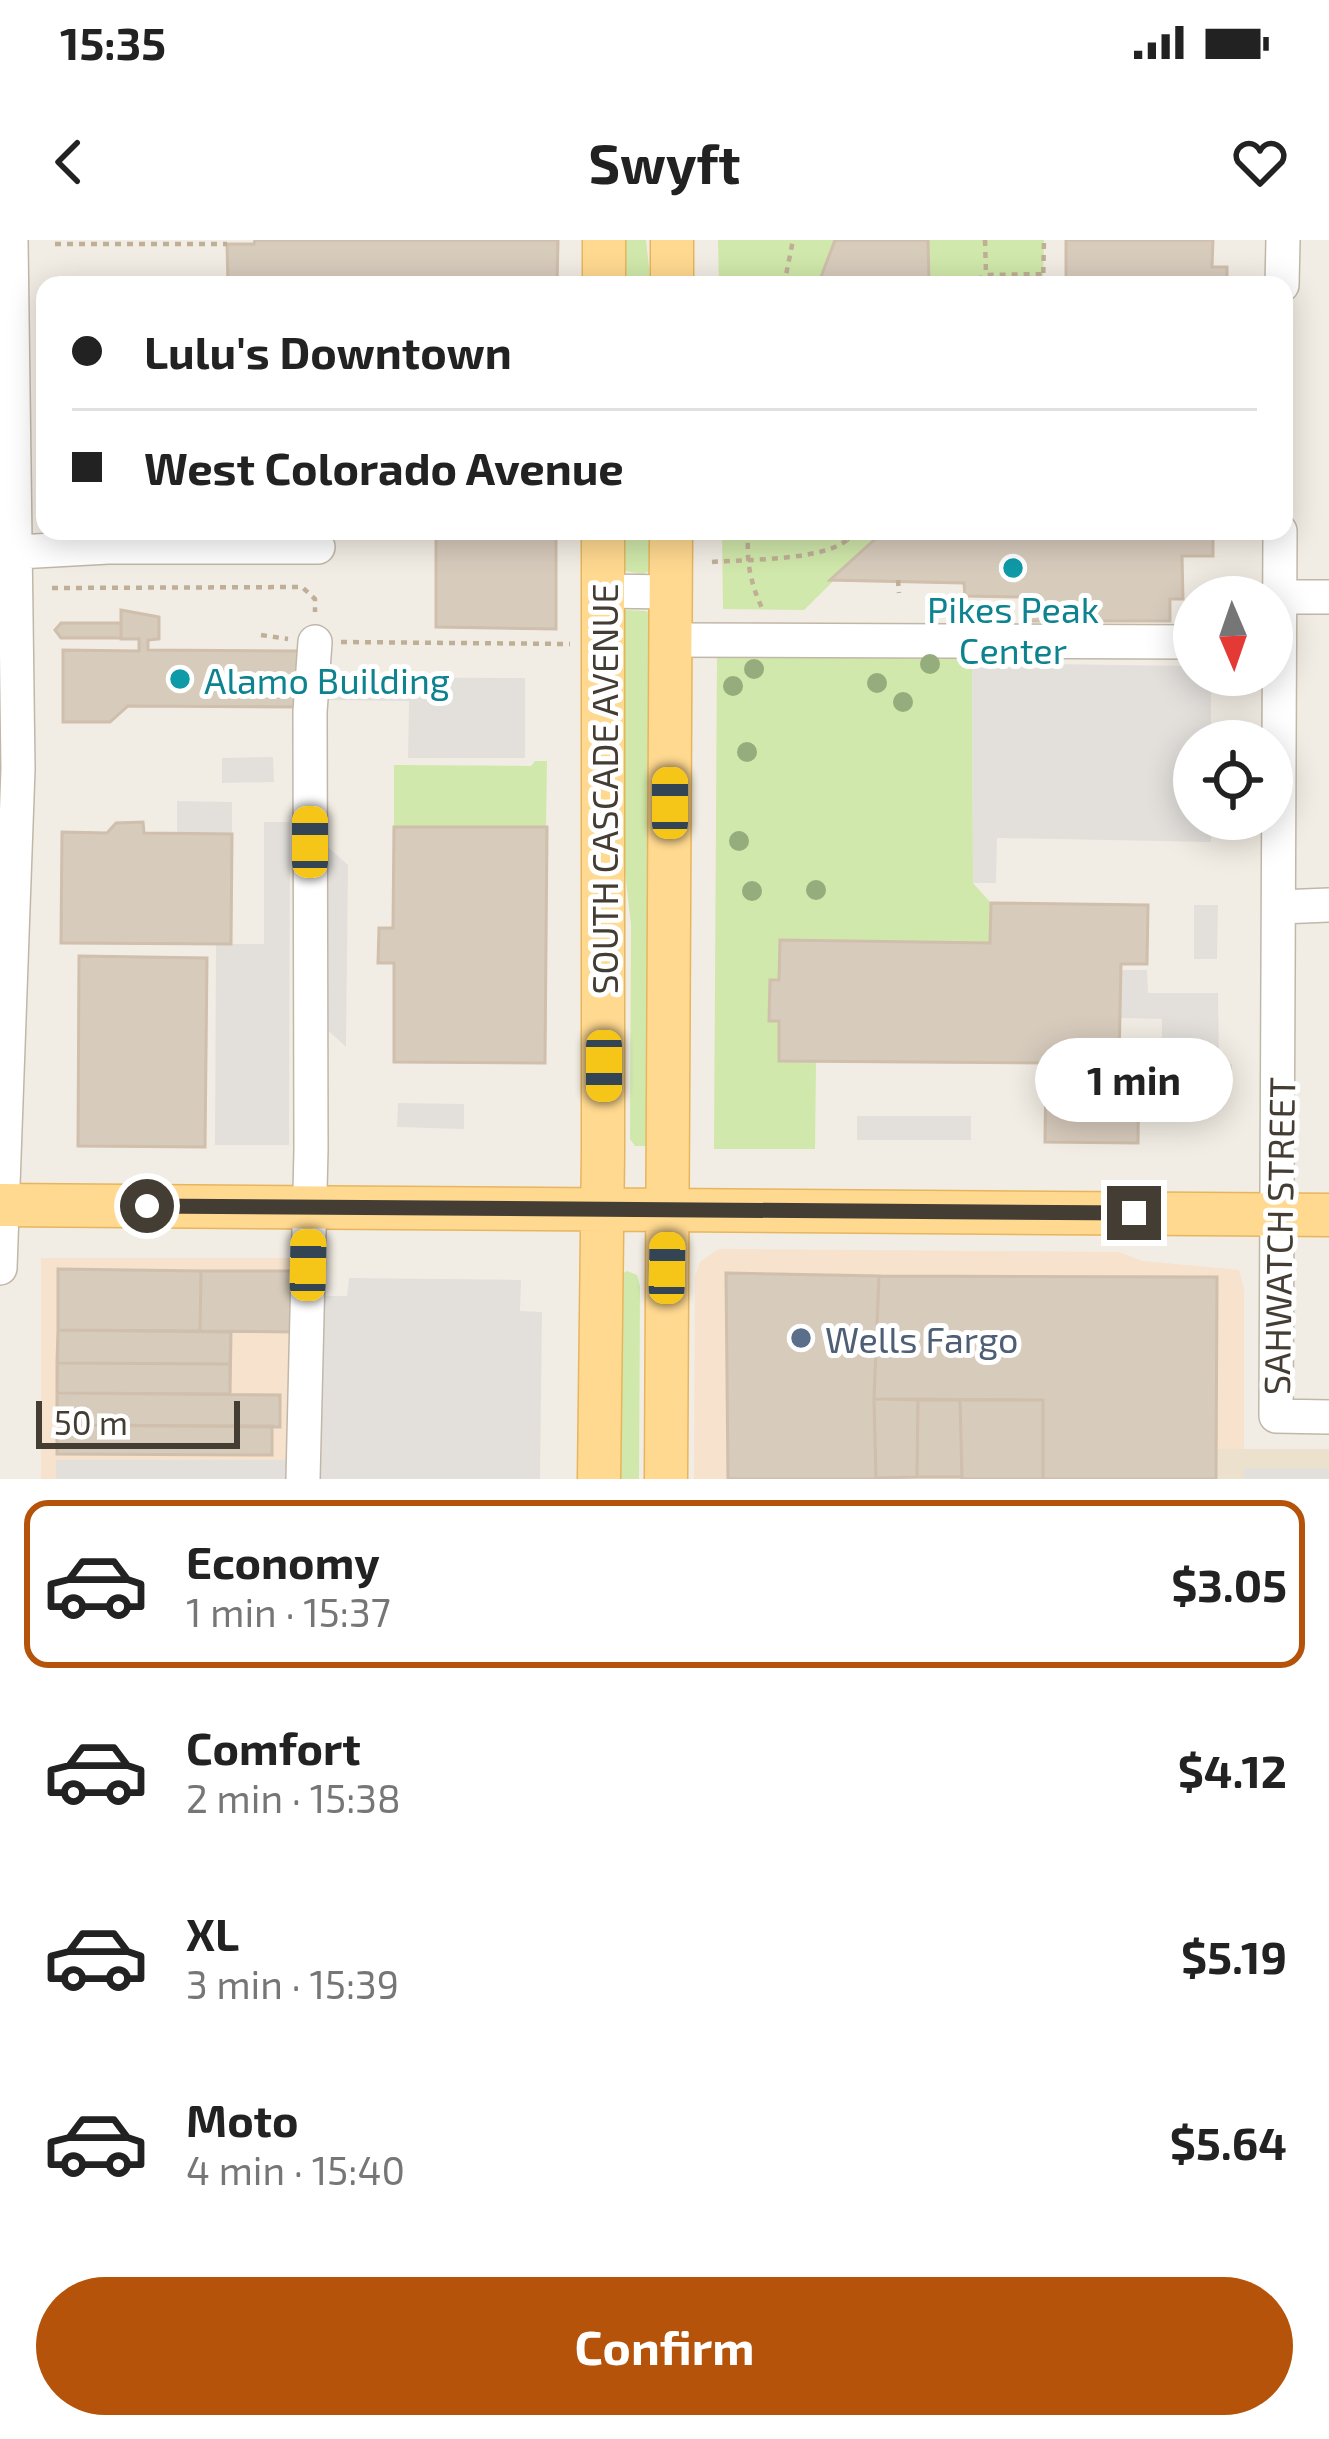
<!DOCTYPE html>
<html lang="en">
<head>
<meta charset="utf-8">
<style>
	body { margin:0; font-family:"Exo 2",sans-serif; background:#f2f2f2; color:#222; height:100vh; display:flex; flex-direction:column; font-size:45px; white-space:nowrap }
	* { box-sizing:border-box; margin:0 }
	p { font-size:39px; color:#767676 }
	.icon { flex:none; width:66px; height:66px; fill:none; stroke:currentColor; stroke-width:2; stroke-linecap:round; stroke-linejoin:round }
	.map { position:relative; height:1239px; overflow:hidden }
	.sheet { display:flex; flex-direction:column; background:#fff; flex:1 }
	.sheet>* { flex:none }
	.hud { position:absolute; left:36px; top:36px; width:1257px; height:264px; border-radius:24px; box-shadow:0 6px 30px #0003; display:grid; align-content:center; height:264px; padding:0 36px; background:#fff }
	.needle { width:78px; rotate:178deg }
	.fabs { position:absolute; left:1173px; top:336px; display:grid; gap:24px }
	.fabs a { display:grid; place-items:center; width:120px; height:120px; border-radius:50%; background:#fff; box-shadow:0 6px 30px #0003; font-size:60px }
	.scale { position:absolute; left:36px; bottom:30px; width:204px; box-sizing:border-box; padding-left:12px; border:6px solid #443d33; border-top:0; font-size:33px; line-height:42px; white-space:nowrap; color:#443d33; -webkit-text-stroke:9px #fff; paint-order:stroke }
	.end { position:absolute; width:54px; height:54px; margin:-27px; border:15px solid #443d33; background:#fff; box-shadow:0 0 0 6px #fff }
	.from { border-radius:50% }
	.bubble { position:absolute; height:84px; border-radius:42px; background:#fff; box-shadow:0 6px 30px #0003; font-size:39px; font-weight:700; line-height:84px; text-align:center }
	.car { position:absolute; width:36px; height:72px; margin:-36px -18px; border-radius:15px; box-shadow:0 0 9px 3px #0007; background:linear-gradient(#f5c518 24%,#345 0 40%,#f5c518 0 76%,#345 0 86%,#f5c518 0) }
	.hud b { display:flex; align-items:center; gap:42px; height:114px; font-size:45px }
	.hud b+b { border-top:3px solid #e0e0e0 }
	.hud i { width:30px; height:30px; background:#222 }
	ul { padding:21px 0 0; list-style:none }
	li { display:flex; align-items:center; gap:36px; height:168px; margin:0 24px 18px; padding:0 12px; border:6px solid transparent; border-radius:24px }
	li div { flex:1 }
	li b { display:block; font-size:45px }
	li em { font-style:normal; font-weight:700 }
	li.current { border-color:#b45309 }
	li>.icon { width:108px; height:108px; stroke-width:1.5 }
	.action { display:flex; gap:24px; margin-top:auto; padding:24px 36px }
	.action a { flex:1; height:138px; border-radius:72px; background:#b45309; color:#fff; font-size:48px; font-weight:700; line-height:138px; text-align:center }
	.status { display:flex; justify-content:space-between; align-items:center; height:84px; padding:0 60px; background:#fff; direction:ltr }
	.status svg { height:33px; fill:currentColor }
	header { display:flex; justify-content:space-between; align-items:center; height:156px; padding:0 36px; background:#fff; font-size:54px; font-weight:700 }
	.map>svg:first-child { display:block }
	.commercial { fill:#f6e2cd }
	.education { fill:#ece1cd }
	.green { fill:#d0e8ab }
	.parking { fill:#e3e0dc }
	.building { fill:#d7cbbc; stroke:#cfbfac; stroke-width:3 }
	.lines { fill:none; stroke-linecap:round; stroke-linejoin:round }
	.minor-casing { stroke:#c1b7a9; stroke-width:36 }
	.major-casing { stroke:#e7b55d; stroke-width:45 }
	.path { stroke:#c0af97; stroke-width:4.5; stroke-dasharray:6 6; stroke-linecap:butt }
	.minor { stroke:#fff; stroke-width:33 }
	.major { stroke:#ffd990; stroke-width:42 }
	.tree { fill:#95ac7c }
	.route { stroke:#443d33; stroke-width:15 }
	.culture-dot { fill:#0f9aa8; stroke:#fff; stroke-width:4.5 }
	.service-dot { fill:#5c6f8a; stroke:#fff; stroke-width:4.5 }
	.labels { text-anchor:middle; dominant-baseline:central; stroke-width:10; stroke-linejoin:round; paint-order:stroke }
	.culture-label { font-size:36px; fill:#0d838f; stroke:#fff }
	.street-label { font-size:36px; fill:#443d33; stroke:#fff }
	.service-label { font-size:36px; fill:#4e5e75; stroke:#fff; text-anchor:start }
</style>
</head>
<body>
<div class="status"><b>15:35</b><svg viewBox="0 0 49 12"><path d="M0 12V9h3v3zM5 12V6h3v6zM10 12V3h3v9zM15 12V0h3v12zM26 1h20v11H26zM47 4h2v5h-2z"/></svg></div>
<header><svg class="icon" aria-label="back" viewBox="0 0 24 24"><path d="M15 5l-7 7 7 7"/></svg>Swyft<svg class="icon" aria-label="heart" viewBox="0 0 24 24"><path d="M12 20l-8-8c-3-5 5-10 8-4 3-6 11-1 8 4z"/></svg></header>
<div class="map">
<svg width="1329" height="1239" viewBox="0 0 1329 1239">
	<rect width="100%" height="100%" fill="#f2ede4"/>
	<path class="commercial" d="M718 1009 1119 1012 1143 1021 1239 1030 1244 1049V1209H1217L1216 1239H694L695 1036 700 1022Z
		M41 1018H304L303 1239H41Z"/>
	<path class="education" d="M1216 1209H1329V1239H1216Z"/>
	<path class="green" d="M622 0H646L651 45H621Z
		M718 0H835L818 45H719Z
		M928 0H1044L1043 45H929Z
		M620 291H655L652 330 643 334 624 331 620 325Z
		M722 291H884L804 370 723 369Z
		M625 370 647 371 653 380 650 897 646 906H635L630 899 631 685 617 560 619 376Z
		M717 414 972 417 973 643 991 663 990 703 780 701 779 740 770 741 769 780 779 781V821L816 822 815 909H714Z
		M535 521H547L546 588 394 587V525L531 526Z
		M627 1031 637 1035 640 1046 639 1239H614L619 1035Z"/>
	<path class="parking" d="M972 423 1194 426V435H1211V501H1194V579H1211V602L997 598 996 643H973Z
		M324 437 525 438V518H408L409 461 325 460Z
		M273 517 274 542 222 543V518Z
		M177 561 232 562V594L177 593Z
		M264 582H290L289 905H215L216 704H264Z
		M323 603 348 625 346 807 321 784Z
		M1194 665H1218L1217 719H1194Z
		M1121 730H1147L1148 753H1218L1219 823 1232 824V849H1161L1162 779 1121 778Z
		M398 863 464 864V889L397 887Z
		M857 876H971V900H857Z
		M349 1038 521 1040 520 1071 542 1072 540 1239H321L322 1056H347Z
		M56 1220H291V1239H56Z
		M1243 1228H1329V1239H1244Z"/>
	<path class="building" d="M255 0H558L557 45H228L227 4H254Z
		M835 0H928L929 45H818Z
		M1066 0H1213L1212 27H1227V45H1066Z
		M436 291H556V389L436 387Z
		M884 291H1213V316H1182L1183 359H1170V381H1024V357L965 356 964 343 830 340Z
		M121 370 159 377V399L148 400V410L298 411V467L128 466 110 482H63V410L139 411V399H121Z
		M61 383H121V398H61L55 390Z
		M143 582 144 593 232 594 231 704 61 703 62 592 107 593 116 583Z
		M394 587H547L545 823 394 822V723H378L379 688H393Z
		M991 663 1148 665 1147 724H1121L1119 821H1139L1138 903 1045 902 1046 823 779 821V781H769L770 740H779L780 700 990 703Z
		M79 716 207 718 205 907 78 906Z
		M58 1029 201 1031 200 1091 58 1090Z
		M201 1031H293V1092L200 1091Z
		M726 1033 879 1036 874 1159 876 1239H728Z
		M879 1036 1217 1037 1216 1239H1043V1160L874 1159Z
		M58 1090 231 1092 230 1124 57 1123Z
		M58 1090 231 1092 230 1154 57 1153Z
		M57 1123 230 1124V1154L57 1153Z
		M57 1153 280 1155V1187L57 1185Z
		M874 1159 918 1160 917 1237 876 1238Z
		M918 1160H960L962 1237H917Z
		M960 1160H1043V1239H962Z
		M57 1185 272 1186V1215L57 1214Z"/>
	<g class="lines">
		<defs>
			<path id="minor" d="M1282 45 1283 0
				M1280 291 1276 1176 1329 1177
				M18 312 108 307H318
				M602 351 671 352
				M1280 357H1329
				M671 400 1194 402
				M1280 667 1329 665
				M0 1028 18 529 11 0
				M303 1239 311 910 310 472 315 402"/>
			<path id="major" d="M604 45V0
				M672 45V0
				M0 965 1329 975
				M599 1239 603 912V291
				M666 1239 671 291"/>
		</defs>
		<use href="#minor" class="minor-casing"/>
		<use href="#major" class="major-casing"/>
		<path class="path" d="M985 0 986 35
			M55 4H227
			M55 39 228 41
			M784 45 793 0
			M966 45 986 35 1043 34
			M1043 45 1044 0
			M749 291C745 320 751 346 764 372
			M840 291 850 300
			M712 322C745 319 841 322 854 291
			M898 340 899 353
			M52 348 302 347 315 359V372
			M261 395 288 399
			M341 402 570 404"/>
		<use href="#minor" class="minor"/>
		<use href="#major" class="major"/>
	</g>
	<g class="tree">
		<circle cx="930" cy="424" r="10"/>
		<circle cx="754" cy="429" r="10"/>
		<circle cx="877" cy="443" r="10"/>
		<circle cx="733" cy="446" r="10"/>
		<circle cx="903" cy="462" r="10"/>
		<circle cx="747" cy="512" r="10"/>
		<circle cx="739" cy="601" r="10"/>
		<circle cx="816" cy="650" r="10"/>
		<circle cx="752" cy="651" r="10"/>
	</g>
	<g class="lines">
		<path class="route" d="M147 966 1134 973"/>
	</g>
	<g class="culture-dot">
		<circle cx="1013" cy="328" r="12"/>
		<circle cx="180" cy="439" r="12"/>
	</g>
	<circle class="service-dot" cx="801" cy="1098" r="12"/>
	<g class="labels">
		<g class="culture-label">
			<text x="1013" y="368">Pikes Peak<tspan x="1013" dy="41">Center</tspan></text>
			<text x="204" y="439" text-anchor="start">Alamo Building</text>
		</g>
		<g class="street-label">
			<text transform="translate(603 549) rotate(-90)">SOUTH CASCADE AVENUE</text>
			<text transform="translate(1278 996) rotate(-89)">SAHWATCH STREET</text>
		</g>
		<g class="service-label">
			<text x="825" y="1098">Wells Fargo</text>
		</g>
	</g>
</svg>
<div class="fabs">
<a><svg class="needle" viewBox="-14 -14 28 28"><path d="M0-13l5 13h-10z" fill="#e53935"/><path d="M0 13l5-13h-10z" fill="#767676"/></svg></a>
<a><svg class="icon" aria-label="locate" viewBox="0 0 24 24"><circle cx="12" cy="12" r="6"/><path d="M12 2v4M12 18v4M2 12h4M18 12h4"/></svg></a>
</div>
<div class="scale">50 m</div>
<i class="end from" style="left:147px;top:966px"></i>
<i class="end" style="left:1134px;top:973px"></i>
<div class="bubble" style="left:1035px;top:798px;width:198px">1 min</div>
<i class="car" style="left:670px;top:563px;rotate:0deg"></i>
<i class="car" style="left:310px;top:602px;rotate:0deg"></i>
<i class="car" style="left:604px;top:826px;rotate:180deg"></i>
<i class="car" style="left:308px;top:1025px;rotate:1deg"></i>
<i class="car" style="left:667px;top:1028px;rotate:1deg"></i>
<div class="hud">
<b><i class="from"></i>Lulu's Downtown</b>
<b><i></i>West Colorado Avenue</b>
</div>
</div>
<section class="sheet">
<ul>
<li class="current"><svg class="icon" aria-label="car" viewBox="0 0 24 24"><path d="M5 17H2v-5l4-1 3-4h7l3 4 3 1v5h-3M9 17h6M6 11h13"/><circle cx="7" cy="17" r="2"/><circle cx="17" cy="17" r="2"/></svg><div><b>Economy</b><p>1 min · 15:37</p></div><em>$3.05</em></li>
<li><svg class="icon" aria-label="car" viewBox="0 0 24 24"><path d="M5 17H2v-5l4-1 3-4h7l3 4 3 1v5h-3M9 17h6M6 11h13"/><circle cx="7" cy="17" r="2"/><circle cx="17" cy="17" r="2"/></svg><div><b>Comfort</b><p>2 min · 15:38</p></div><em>$4.12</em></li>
<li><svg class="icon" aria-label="car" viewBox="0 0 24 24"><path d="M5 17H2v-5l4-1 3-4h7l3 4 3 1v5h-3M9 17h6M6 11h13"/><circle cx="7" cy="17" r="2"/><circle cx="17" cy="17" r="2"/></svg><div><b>XL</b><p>3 min · 15:39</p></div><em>$5.19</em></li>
<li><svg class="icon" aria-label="car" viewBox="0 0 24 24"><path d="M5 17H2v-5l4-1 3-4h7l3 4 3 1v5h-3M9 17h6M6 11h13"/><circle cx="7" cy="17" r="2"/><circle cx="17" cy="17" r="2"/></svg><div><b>Moto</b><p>4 min · 15:40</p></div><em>$5.64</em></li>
</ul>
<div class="action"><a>Confirm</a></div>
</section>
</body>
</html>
